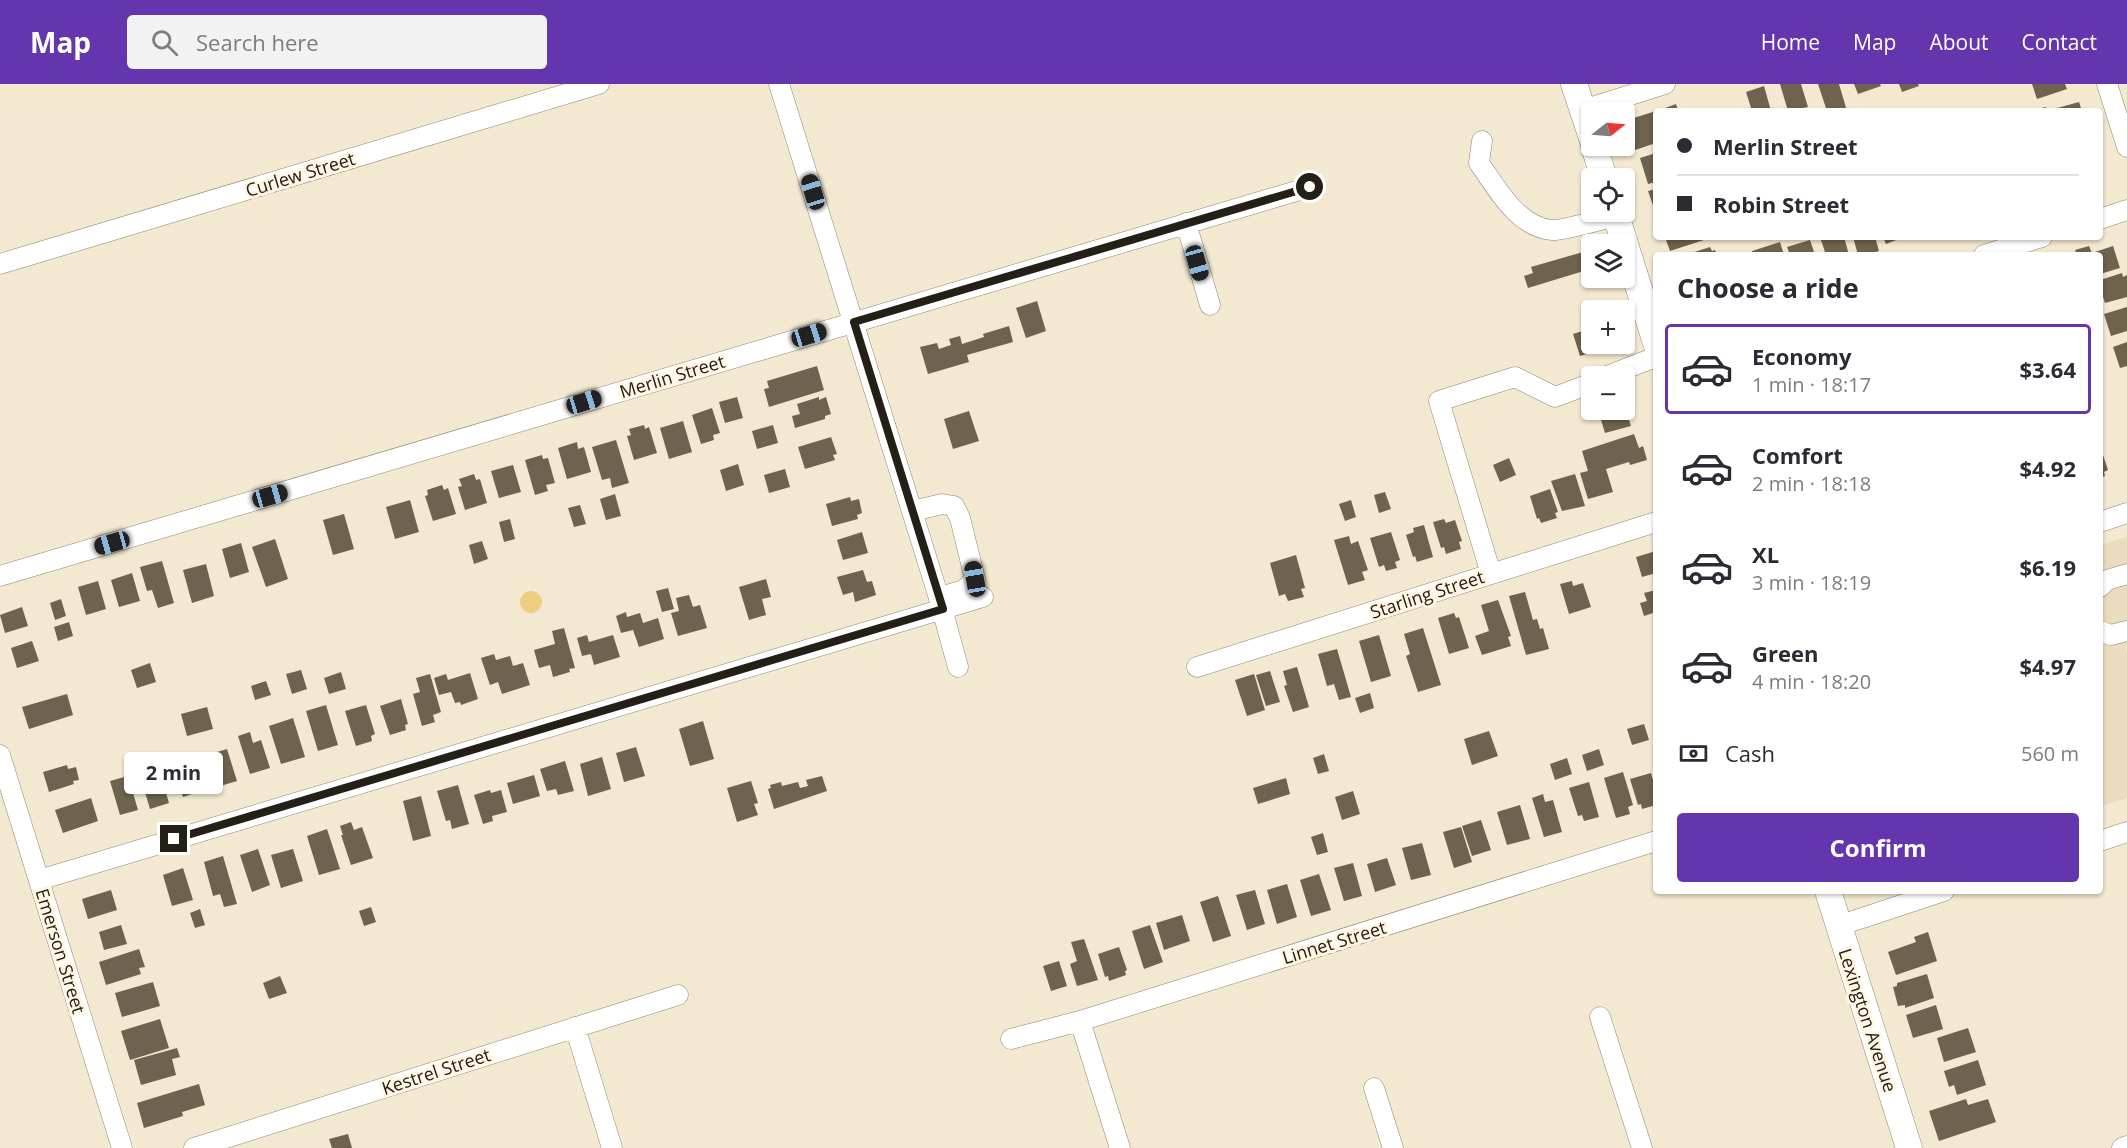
<!DOCTYPE html>
<html lang="en">
<head>
<meta charset="utf-8">
<style>
	body { margin:0; font-family:"Open Sans",sans-serif; background:#f2f2f3; color:#2b2b33; height:100vh; display:flex; flex-direction:column; font-size:22px; white-space:nowrap }
	* { box-sizing:border-box; margin:0 }
	p { font-size:20px; color:#7c7c81 }
	.icon { flex:none; width:33px; height:33px; fill:none; stroke:currentColor; stroke-width:2; stroke-linecap:round; stroke-linejoin:round }
	.map { position:relative; flex:1; overflow:hidden }
	.drawer { position:absolute; left:1653px; top:168px; width:450px; height:642px; display:flex; flex-direction:column; background:#fff; border-radius:6px; box-shadow:0 2px 4px #0004 }
	.drawer>* { flex:none }
	.top-card { position:absolute; left:1653px; top:24px; width:450px; height:132px; border-radius:6px; box-shadow:0 2px 4px #0004; display:grid; align-content:center; height:132px; padding:0 24px; background:#fff }
	.needle { width:39px; rotate:73deg }
	.tools { position:absolute; left:1581px; top:18px; display:grid; gap:12px }
	.tools a { display:grid; place-items:center; width:54px; height:54px; border-radius:6px; background:#fff; box-shadow:0 2px 4px #0004; font-size:30px }
	.end { position:absolute; width:27px; height:27px; margin:-14px; border:8px solid #242017; background:#fff; box-shadow:0 0 0 3px #fff }
	.from { border-radius:50% }
	.bubble { position:absolute; height:42px; border-radius:6px; background:#fff; box-shadow:0 2px 4px #0004; font-size:20px; font-weight:700; line-height:42px; text-align:center }
	.car { position:absolute; width:18px; height:36px; margin:-18px -9px; border-radius:8px; box-shadow:0 0 4px 2px #0007; background:linear-gradient(#222 24%,#8ab4d8 0 40%,#222 0 76%,#8ab4d8 0 86%,#222 0) }
	.top-card b { display:flex; align-items:center; gap:21px; height:57px; font-size:22px }
	.top-card b+b { border-top:2px solid #e1e1e2 }
	.top-card i { width:15px; height:15px; background:#2b2b33 }
	ul { padding:0; list-style:none }
	li { display:flex; align-items:center; gap:18px; height:90px; margin:0 12px 9px; padding:0 12px; border:3px solid transparent; border-radius:6px }
	li div { flex:1 }
	li b { display:block; font-size:22px }
	li em { font-style:normal; font-weight:700 }
	li.active { border-color:#6435ad }
	li>.icon { width:54px; height:54px; stroke-width:1.5 }
	h2 { padding:0 24px; font-size:27px; line-height:72px }
	.pay { display:flex; align-items:center; gap:15px; height:66px; padding:0 24px; font-size:22px }
	.pay p { margin-inline-start:auto }
	.primary-button { display:flex; gap:12px; margin-top:auto; padding:12px 24px }
	.primary-button a { flex:1; height:69px; border-radius:6px; background:#6435ad; color:#fff; font-size:24px; font-weight:700; line-height:69px; text-align:center }
	header { display:flex; align-items:center; gap:36px; box-sizing:border-box; height:84px; padding:0 30px; background:#6435ad; color:#fff }
	header strong { font-size:28px }
	nav { display:flex; gap:33px; margin-inline-start:auto; font-size:21px }
	.search { width:420px; height:54px; background:#f2f2f3; display:flex; align-items:center; gap:15px; box-sizing:border-box; padding:0 21px; border-radius:6px; color:#7c7c81; font-size:22px }
	.map>svg:first-child { display:block }
	.built { fill:#eadcbe }
	.water { fill:#f0ce81 }
	.building { fill:#6d634e }
	.lines { fill:none; stroke-linecap:round; stroke-linejoin:round }
	.minor-casing { stroke:#908670; stroke-width:21 }
	.major-casing { stroke:#908670; stroke-width:27 }
	.minor { stroke:#fff; stroke-width:20 }
	.major { stroke:#fff; stroke-width:26 }
	.route { stroke:#242017; stroke-width:8 }
	.labels { text-anchor:middle; dominant-baseline:central; stroke-width:6; stroke-linejoin:round; paint-order:stroke }
	.street-label { font-size:18px; fill:#242017; stroke:#fff6e3 }
</style>
</head>
<body>
<header>
<strong>Map</strong>
<div class="search"><svg class="icon" aria-label="search" viewBox="0 0 24 24"><circle cx="10" cy="10" r="6"/><path d="M15 15l6 6"/></svg>Search here</div>
<nav><a>Home</a><a>Map</a><a>About</a><a>Contact</a></nav>
</header>
<div class="map">
<svg width="2127" height="1064" viewBox="0 0 2127 1064">
	<rect width="100%" height="100%" fill="#f3e8d0"/>
	<path class="built" d="M2127 453V561L2125 562 2127 568V714L2100 722V461Z"/>
	<path class="water" d="M520 518a11 11 0 1 1 22 0a11 11 0 1 1-22 0Z"/>
	<path class="building" d="M1780 0H1801L1808 23 1803 24V27H1788Z
		M1818 0H1839L1847 27H1827Z
		M1854 0H1880L1881 2 1858 10Z
		M1899 0H1918L1919 2 1902 8Z
		M2032 0H2065L2067 5 2037 15Z
		M1764 2 1771 27H1752L1746 8Z
		M2079 18 2082 27H2051L2050 26Z
		M1676 20 1678 27H1657Z
		M2046 23 2047 27H2033V26Z
		M1656 27V59L1632 67 1624 45V37Z
		M1656 69V98L1648 100 1640 74Z
		M1656 105V130L1648 107Z
		M1665 153H1707V155L1670 167Z
		M1820 153H1844L1849 171H1826Z
		M1853 153H1875L1879 167 1867 171H1858Z
		M1883 153H1904L1886 160Z
		M1595 156 1596 160H1592V193L1589 194 1587 186 1528 204 1524 192 1533 189 1531 183 1583 168 1581 160Z
		M1810 156 1815 171H1790L1787 163Z
		M1780 158 1784 171H1753L1752 167Z
		M2089 162 2092 169 2113 162 2120 184 2100 190V171H2077L2075 166Z
		M1710 163 1712 167 1715 166 1717 171H1685Z
		M2122 189 2123 193 2127 191V213L2105 219 2100 203V196Z
		M1037 217 1046 247 1026 254 1016 224Z
		M2127 223V247L2111 252 2104 230Z
		M1009 242 1013 258 967 271 969 278 928 290 920 263 937 259 939 265 951 261 949 255 960 252 962 260 984 253 983 250Z
		M1592 244V260H1610L1611 262 1580 272 1573 250Z
		M2127 258V282L2120 284 2113 263Z
		M817 282 824 306 769 323 764 305 769 304 767 297Z
		M737 313 743 334 725 339 719 318Z
		M819 313V316L826 313 831 330 825 332V335L795 344 792 332 800 330 797 320Z
		M712 324 720 349 713 351 714 356 701 360 692 331Z
		M1598 326H1626L1631 342 1605 349Z
		M969 327 979 357 953 365 944 335Z
		M683 337 692 368 669 375 660 344Z
		M644 341 645 345 649 343 657 369 634 376 627 352 631 351 629 345Z
		M773 341 778 359 757 365 752 347Z
		M1634 350 1639 364 1643 362 1647 376 1630 381 1629 378 1606 385 1613 408 1588 415 1580 389 1588 387 1582 367Z
		M831 353 837 370 833 371 835 376 805 385 798 363Z
		M616 356 629 399 612 404 610 394 602 396 592 363Z
		M577 358 578 365 584 363 591 388 567 395 558 364Z
		M2100 362 2108 386 2104 388 2105 392 2100 394Z
		M542 371 543 375 548 374 555 399 546 401 548 407 535 411 525 376Z
		M1509 374 1516 391 1500 398 1493 381Z
		M738 380 744 401 726 407 720 386Z
		M513 381 521 408 499 414 491 387Z
		M785 385 790 403 769 409 764 391Z
		M474 390 476 396 480 395 487 419 465 426 458 403 462 402 459 395Z
		M1575 390 1585 422 1562 427 1551 397Z
		M442 401 444 406 448 404 456 430 433 437 425 412 428 411 427 406Z
		M1550 405 1558 428 1555 429 1557 434 1541 439 1539 434 1537 435 1530 412Z
		M1385 408 1391 425 1379 429 1374 411Z
		M615 410 621 432 606 436 600 415Z
		M850 413 851 417 859 415 862 429 857 431 858 435 832 442 826 420Z
		M410 416 419 448 395 455 386 423Z
		M1351 416 1356 433 1345 437 1339 420Z
		M580 421 586 440 574 443 568 424Z
		M344 430 354 465 333 471 323 436Z
		M510 435 515 455 504 458 499 438Z
		M1444 435 1446 439 1455 436 1462 457 1459 458 1461 465 1446 470 1444 463 1441 464 1433 438Z
		M1424 441 1433 473 1417 478 1415 472 1413 473 1406 451 1414 448 1413 444Z
		M862 448 868 469 843 476 837 456Z
		M1391 448 1400 476 1395 478 1397 484 1386 487 1384 481 1379 483 1370 454Z
		M1349 452 1351 460 1358 457 1368 486 1362 488 1365 496 1348 501 1334 456Z
		M275 455 288 495 266 503 252 463Z
		M482 457 488 475 474 480 469 461Z
		M241 459 249 488 230 494 222 465Z
		M1656 467V489L1642 493 1636 473Z
		M1296 471 1305 504 1301 505 1304 513 1288 517 1285 510 1279 512 1270 479Z
		M162 477 174 519 158 524 152 506 147 507 140 483Z
		M206 480 214 512 192 519 183 486Z
		M863 486 867 498 872 497 876 511 855 518 853 508 843 511 837 493Z
		M132 489 140 517 119 523 111 496Z
		M766 495 771 513 762 515 766 531 749 536 739 503Z
		M98 497 106 525 86 531 78 503Z
		M1572 497 1573 502 1583 499 1591 523 1569 530 1560 500Z
		M668 504 674 525 662 528 656 507Z
		M1656 506V528L1644 532 1640 519 1647 517 1644 509Z
		M1525 508 1533 536 1537 535 1540 545 1543 544 1549 565 1526 571 1509 512Z
		M689 511 693 523 700 521 707 544 678 552 671 529 679 527 676 514Z
		M61 515 66 532 55 536 50 519Z
		M1498 516 1511 552 1508 553 1511 562 1482 571 1475 552 1489 547 1481 521Z
		M22 523 28 542 5 549 0 531Z
		M626 528 627 533 640 529 643 539 658 534 664 555 639 563 633 546 621 549 616 532Z
		M1454 529 1456 534 1459 533 1469 564 1449 570 1438 534Z
		M69 538 73 552 58 557 54 543Z
		M564 544 575 584 569 585 570 588 553 593 550 581 539 584 534 566 555 560 552 547Z
		M1423 544 1441 601 1418 608 1406 572 1410 570 1404 550Z
		M587 551 589 558 613 551 620 573 594 581 591 570 582 572 577 554Z
		M1379 551 1391 592 1371 598 1359 557Z
		M32 557 39 577 17 584 11 564Z
		M1337 565 1351 613 1339 616 1334 600 1327 602 1318 570Z
		M494 570 496 576 510 572 513 582 523 579 530 601 502 610 498 598 490 601 481 574Z
		M150 579 156 598 137 604 131 586Z
		M1297 583 1309 623 1293 628 1284 602 1287 601 1283 587Z
		M301 586 307 605 292 610 286 590Z
		M1270 587 1280 618 1266 622 1256 591Z
		M341 588 346 605 329 610 324 594Z
		M470 589 478 615 461 621 460 618 455 619 451 608 439 611 434 594 446 590 448 596Z
		M430 590 441 628 433 631 435 638 422 642 413 610 420 608 416 594Z
		M1254 590 1265 626 1247 632 1235 596Z
		M266 597 271 611 255 616 251 602Z
		M1370 609 1374 624 1360 629 1355 614Z
		M67 610 73 631 29 645 22 623Z
		M401 615 408 640 405 641 406 646 390 651 380 622Z
		M326 621 338 661 318 667 306 627Z
		M366 621 375 650 371 652 372 657 356 662 345 627Z
		M207 623 213 645 187 652 181 630Z
		M293 634 305 673 281 680 269 642Z
		M703 637 714 675 690 682 679 645Z
		M1644 640 1649 656 1632 661 1627 645Z
		M1489 647 1498 672 1472 681 1464 655Z
		M250 648 253 659 261 656 270 684 250 690 238 652Z
		M636 663 645 692 624 698 616 669Z
		M227 665 237 697 217 703 207 671Z
		M1599 665 1604 681 1587 687 1582 671Z
		M1324 670 1329 687 1318 690 1313 674Z
		M602 673 611 705 588 712 580 680Z
		M182 674 184 680 192 677 201 707 183 713 171 677Z
		M1567 674 1572 690 1555 696 1550 680Z
		M565 677 574 707 558 711 556 705 547 707 540 685Z
		M67 681 68 685 76 683 79 696 73 697 74 700 49 708 43 688Z
		M1623 688 1633 721 1628 723 1630 730 1616 734 1604 694Z
		M151 689 152 694 161 692 169 719 150 725 140 692Z
		M1651 689 1656 706V721L1642 725 1641 720 1638 721 1630 695Z
		M534 691 540 712 513 720 507 699Z
		M128 692 138 726 120 731 110 697Z
		M822 692 827 707 774 725 768 705 771 704 770 701 781 698 782 702 798 698 800 704 808 702 806 696Z
		M1286 694 1290 710 1258 720 1253 704Z
		M751 697 758 719 754 720 758 731 737 738 727 704Z
		M1589 698 1599 733 1584 737 1582 731 1578 732 1569 704Z
		M458 701 469 740 452 745 450 736 446 737 437 707Z
		M490 706 491 709 501 706 507 728 492 732 493 737 483 740 474 711Z
		M1353 707 1360 730 1342 736 1335 713Z
		M1543 710 1545 718 1553 716 1562 748 1544 753 1532 714Z
		M421 712 431 752 413 757 403 717Z
		M91 714 98 737 63 749 55 726Z
		M1520 721 1530 755 1507 761 1497 728Z
		M1481 736 1491 766 1472 772 1462 742Z
		M351 738 354 746 362 743 373 774 351 781 341 751H343L340 742Z
		M1461 743 1472 778 1454 784 1443 748Z
		M327 745 340 785 319 791 307 752Z
		M1323 749 1328 768 1317 771 1311 753Z
		M1422 759 1431 791 1411 796 1402 764Z
		M258 765 270 801 252 808 240 771Z
		M293 765 303 797 281 804 271 771Z
		M223 772 237 820 224 823 220 810 213 812 204 778Z
		M1387 774 1396 801 1375 808 1367 780Z
		M1353 779 1362 812 1344 817 1334 784Z
		M183 784 193 816 172 822 163 791Z
		M1319 790 1331 826 1311 832 1300 796Z
		M1287 800 1297 833 1277 840 1267 806Z
		M111 806 117 826 88 835 82 815Z
		M1255 806 1265 840 1247 846 1236 811Z
		M1218 812 1231 852 1213 858 1200 818Z
		M371 823 376 838 364 842 359 827Z
		M200 825 205 841 195 844 190 829Z
		M1182 831 1190 857 1164 866 1156 839Z
		M121 841 127 860 104 866 99 848Z
		M1150 841 1163 878 1144 885 1132 847Z
		M1928 848 1937 877 1896 891 1888 868 1916 858 1914 853Z
		M1084 855 1098 896 1077 902 1070 880 1077 877 1071 858Z
		M1119 863 1127 886 1125 887 1126 891 1109 897 1108 892 1105 893 1098 870Z
		M139 865 145 883 139 884 141 890 106 901 99 878Z
		M1059 877 1067 902 1051 907 1043 882Z
		M1927 890 1934 914 1905 924V921L1898 922 1893 903 1897 902V899Z
		M280 892 287 909 269 915 263 899Z
		M153 898 160 922 122 933 115 909Z
		M1936 921 1943 945 1913 954 1906 931Z
		M160 935 169 964 130 976 121 947Z
		M1968 944 1976 968 1944 978 1937 954Z
		M177 964 180 973 172 975 176 991 141 1001 134 976Z
		M1978 976 1986 1001 1957 1011 1954 1001 1949 1003 1944 987Z
		M199 1000 205 1021 182 1028 183 1032 144 1044 137 1019Z
		M1966 1015 1968 1021 1988 1015 1996 1038 1939 1057 1929 1027Z
		M348 1050 352 1064H332L329 1055Z"/>
	<g class="lines">
		<defs>
			<path id="minor" d="M779 0 939 514 958 583
				M2107 0 2127 63
				M1583 26 1665 0
				M1482 57 1479 79C1497 104 1517 143 1552 146 1563 147 1602 135 1616 132
				M2100 135 2127 126
				M1186 139 1210 221
				M1984 171 2042 153
				M0 180 599 0
				M1607 292 1656 273
				M913 427 942 420 954 422 960 434 975 495 964 506 943 512
				M2100 438 2127 429
				M1491 490 1439 317 1515 293 1555 313 1592 299
				M0 492 1310 103
				M2100 503 2107 496 2127 490
				M2100 547 2111 551 2127 547
				M1197 583 1656 438
				M0 671 122 1064
				M2100 757 2127 748
				M39 796 983 513
				M1838 842 1944 807
				M1600 933 1642 1064
				M1080 937 1120 1064
				M575 943 612 1064
				M1011 955 1080 937 1656 757
				M1374 1004 1393 1064
				M194 1064 678 911
				M2122 1064 2127 1062"/>
			<path id="major" d="M1574 0 1592 54
				M1594 62 1604 94
				M1615 128 1656 259
				M1828 807 1909 1064"/>
		</defs>
		<use href="#minor" class="minor-casing"/>
		<use href="#major" class="major-casing"/>
		<use href="#minor" class="minor"/>
		<use href="#major" class="major"/>
	</g>
	<g class="lines">
		<path class="route" d="M174 755 943 525 854 238 1310 103"/>
	</g>
	<g class="labels">
		<g class="street-label">
			<text transform="translate(300 90) rotate(-17)">Curlew Street</text>
			<text transform="translate(672 292) rotate(-17)">Merlin Street</text>
			<text transform="translate(1427 510) rotate(-18)">Starling Street</text>
			<text transform="translate(1334 858) rotate(-17)">Linnet Street</text>
			<text transform="translate(61 867) rotate(73)">Emerson Street</text>
			<text transform="translate(1868 936) rotate(72)">Lexington Avenue</text>
			<text transform="translate(436 987) rotate(-18)">Kestrel Street</text>
		</g>
	</g>
</svg>
<div class="tools">
<a><svg class="needle" viewBox="-14 -14 28 28"><path d="M0-13l5 13h-10z" fill="#e53935"/><path d="M0 13l5-13h-10z" fill="#7c7c81"/></svg></a>
<a><svg class="icon" aria-label="locate" viewBox="0 0 24 24"><circle cx="12" cy="12" r="6"/><path d="M12 2v4M12 18v4M2 12h4M18 12h4"/></svg></a>
<a><svg class="icon" aria-label="layers" viewBox="0 0 24 24"><path d="M12 4l9 5-9 5-9-5zM3 14l9 5 9-5"/></svg></a>
<a>+</a>
<a>−</a>
</div>
<i class="end from" style="left:1310px;top:103px"></i>
<i class="end" style="left:174px;top:755px"></i>
<div class="bubble" style="left:124px;top:668px;width:99px">2 min</div>
<i class="car" style="left:813px;top:108px;rotate:343deg"></i>
<i class="car" style="left:1197px;top:179px;rotate:164deg"></i>
<i class="car" style="left:809px;top:251px;rotate:73deg"></i>
<i class="car" style="left:584px;top:318px;rotate:73deg"></i>
<i class="car" style="left:270px;top:412px;rotate:74deg"></i>
<i class="car" style="left:112px;top:459px;rotate:254deg"></i>
<i class="car" style="left:975px;top:495px;rotate:350deg"></i>
<div class="top-card">
<b><i class="from"></i>Merlin Street</b>
<b><i></i>Robin Street</b>
</div>
<section class="drawer">
<h2>Choose a ride</h2>
<ul>
<li class="active"><svg class="icon" aria-label="car" viewBox="0 0 24 24"><path d="M5 17H2v-5l4-1 3-4h7l3 4 3 1v5h-3M9 17h6M6 11h13"/><circle cx="7" cy="17" r="2"/><circle cx="17" cy="17" r="2"/></svg><div><b>Economy</b><p>1 min · 18:17</p></div><em>$3.64</em></li>
<li><svg class="icon" aria-label="car" viewBox="0 0 24 24"><path d="M5 17H2v-5l4-1 3-4h7l3 4 3 1v5h-3M9 17h6M6 11h13"/><circle cx="7" cy="17" r="2"/><circle cx="17" cy="17" r="2"/></svg><div><b>Comfort</b><p>2 min · 18:18</p></div><em>$4.92</em></li>
<li><svg class="icon" aria-label="car" viewBox="0 0 24 24"><path d="M5 17H2v-5l4-1 3-4h7l3 4 3 1v5h-3M9 17h6M6 11h13"/><circle cx="7" cy="17" r="2"/><circle cx="17" cy="17" r="2"/></svg><div><b>XL</b><p>3 min · 18:19</p></div><em>$6.19</em></li>
<li><svg class="icon" aria-label="car" viewBox="0 0 24 24"><path d="M5 17H2v-5l4-1 3-4h7l3 4 3 1v5h-3M9 17h6M6 11h13"/><circle cx="7" cy="17" r="2"/><circle cx="17" cy="17" r="2"/></svg><div><b>Green</b><p>4 min · 18:20</p></div><em>$4.97</em></li>
</ul>
<div class="pay"><svg class="icon" aria-label="cash" viewBox="0 0 24 24"><path d="M3 7h18v10H3z"/><circle cx="12" cy="12" r="2"/></svg>Cash<p>560 m</p></div>
<div class="primary-button"><a>Confirm</a></div>
</section>
</div>
</body>
</html>
